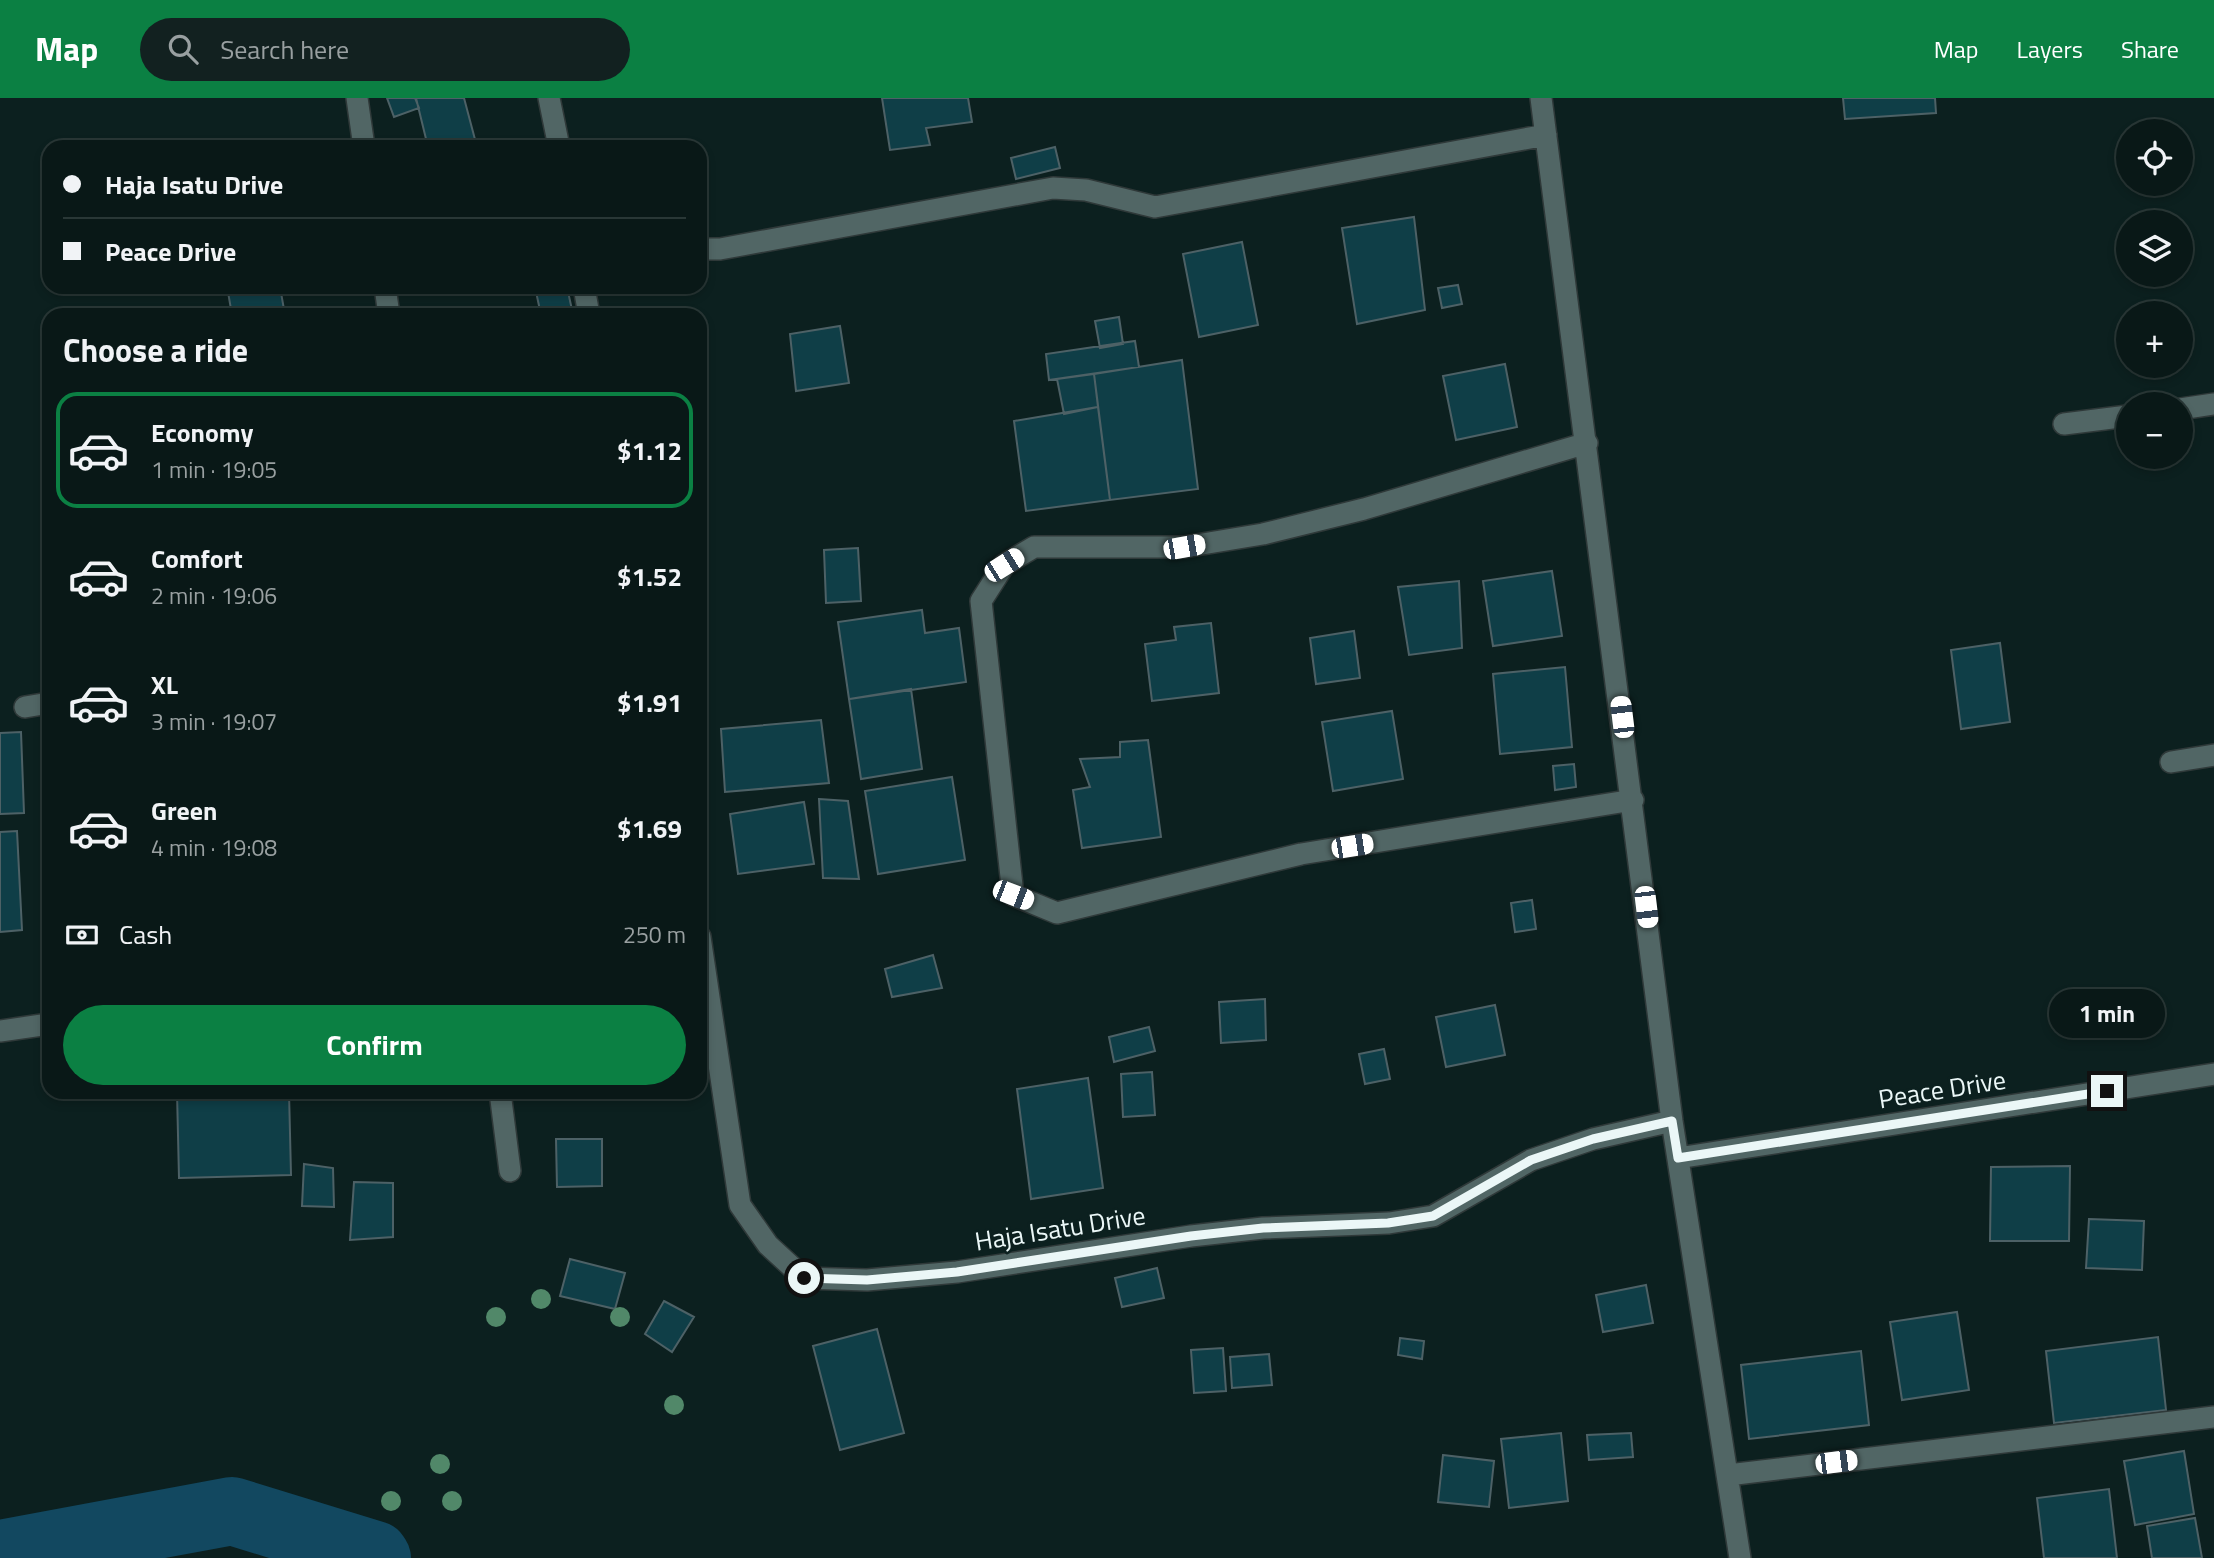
<!DOCTYPE html>
<html lang="en">
<head>
<meta charset="utf-8">
<style>
	body { margin:0; font-family:"Titillium Web",sans-serif; background:#122120; color:#f1f3f6; height:100vh; display:flex; flex-direction:column; font-size:26px; white-space:nowrap }
	* { box-sizing:border-box; margin:0 }
	p { font-size:23px; color:#99a0a1 }
	.icon { flex:none; width:38px; height:38px; fill:none; stroke:currentColor; stroke-width:2; stroke-linecap:round; stroke-linejoin:round }
	.map { position:relative; flex:1; overflow:hidden }
	.drawer { position:absolute; left:42px; top:210px; width:665px; height:791px; display:flex; flex-direction:column; background:#091817; border-radius:21px; box-shadow:0 4px 10px #0003,0 0 0 2px #293736 }
	.drawer>* { flex:none }
	.hud { position:absolute; left:42px; top:42px; width:665px; height:154px; border-radius:21px; box-shadow:0 4px 10px #0003,0 0 0 2px #293736; display:grid; align-content:center; height:154px; padding:0 21px; background:#091817 }
	.buttons { position:absolute; left:2116px; top:21px; display:grid; gap:14px }
	.buttons a { display:grid; place-items:center; width:77px; height:77px; border-radius:50%; background:#091817; box-shadow:0 4px 10px #0003,0 0 0 2px #293736; font-size:35px }
	.end { position:absolute; width:32px; height:32px; margin:-16px; border:9px solid #ebf7f7; background:#111; box-shadow:0 0 0 4px #111 }
	.from { border-radius:50% }
	.bubble { position:absolute; height:49px; border-radius:24px; background:#091817; box-shadow:0 4px 10px #0003,0 0 0 2px #293736; font-size:23px; font-weight:700; line-height:49px; text-align:center }
	.car { position:absolute; width:21px; height:42px; margin:-21px -10px; border-radius:9px; box-shadow:0 0 5px 2px #0007; background:linear-gradient(#fff 24%,#345 0 40%,#fff 0 76%,#345 0 86%,#fff 0) }
	.hud b { display:flex; align-items:center; gap:24px; height:66px; font-size:26px }
	.hud b+b { border-top:2px solid #293736 }
	.hud i { width:18px; height:18px; background:#f1f3f6 }
	ul { padding:0; list-style:none }
	li { display:flex; align-items:center; gap:21px; height:116px; margin:0 14px 10px; padding:0 7px; border:4px solid transparent; border-radius:21px }
	li div { flex:1 }
	li b { display:block; font-size:26px }
	li em { font-style:normal; font-weight:700 }
	li.on { border-color:#0b8043 }
	li>.icon { width:63px; height:63px; stroke-width:1.5 }
	h2 { padding:0 21px; font-size:32px; line-height:84px }
	.pay { display:flex; align-items:center; gap:18px; height:77px; padding:0 21px; font-size:26px }
	.pay p { margin-inline-start:auto }
	.button { display:flex; gap:14px; margin-top:auto; padding:14px 21px }
	.button a { flex:1; height:80px; border-radius:42px; background:#0b8043; color:#fff; font-size:28px; font-weight:700; line-height:80px; text-align:center }
	header { display:flex; align-items:center; gap:42px; box-sizing:border-box; height:98px; padding:0 35px; background:#0b8043; color:#fff }
	header strong { font-size:33px }
	nav { display:flex; gap:38px; margin-inline-start:auto; font-size:24px }
	.search { width:490px; height:63px; background:#122120; display:flex; align-items:center; gap:18px; box-sizing:border-box; padding:0 24px; border-radius:38px; color:#99a0a1; font-size:26px }
	.map>svg:first-child { display:block }
	.lines { fill:none; stroke-linecap:round; stroke-linejoin:round }
	.river { stroke:#124860; stroke-width:68 }
	.building { fill:#0f3e47; stroke:#4d6166; stroke-width:2 }
	.minor-casing { stroke:#2f3939; stroke-width:24 }
	.minor { stroke:#516665; stroke-width:21 }
	.tree { fill:#518869 }
	.route { stroke:#ebf7f7; stroke-width:9 }
	.labels { text-anchor:middle; dominant-baseline:central; stroke-width:5; stroke-linejoin:round; paint-order:stroke }
	.street-label { font-size:26px; fill:#ebf7f7; stroke:#0c201f }
</style>
</head>
<body>
<header>
<strong>Map</strong>
<div class="search"><svg class="icon" aria-label="search" viewBox="0 0 24 24"><circle cx="10" cy="10" r="6"/><path d="M15 15l6 6"/></svg>Search here</div>
<nav><a>Map</a><a>Layers</a><a>Share</a></nav>
</header>
<div class="map">
<svg width="2214" height="1460" viewBox="0 0 2214 1460">
	<rect width="100%" height="100%" fill="#0c201f"/>
	<g class="lines">
		<path class="river" d="M0 1456 232 1413 375 1457 377 1460"/>
	</g>
	<path class="building" d="M387 0H415L419 10 394 19Z
		M416 0H464L477 49H428Z
		M882 0H968L972 24 926 30 930 47 890 52Z
		M1843 0H1935L1936 15 1845 21Z
		M1055 49 1060 70 1016 81 1011 60Z
		M1414 119 1425 212 1357 226 1342 130Z
		M1242 144 1258 227 1199 239 1183 156Z
		M1458 187 1462 206 1442 210 1438 190Z
		M256 189H280L285 217H232L228 194Z
		M535 189H567L572 212 541 217Z
		M1119 219 1123 246 1100 250 1095 223Z
		M840 228 849 285 796 293 790 236Z
		M1135 243 1139 269 1049 282 1046 256Z
		M1182 262 1198 391 1110 402 1094 276Z
		M1505 266 1517 329 1456 342 1443 278Z
		M1094 276 1098 309 1064 316 1057 281Z
		M1098 309 1110 402 1026 413 1014 323Z
		M858 450 861 503 826 505 824 452Z
		M1552 473 1562 538 1493 548 1483 483Z
		M1459 483 1462 550 1409 557 1398 489Z
		M922 512 925 535 959 530 966 584 849 601 838 524Z
		M1211 525 1219 595 1152 603 1145 546 1176 542 1174 529Z
		M1354 533 1360 580 1316 586 1310 540Z
		M2000 545 2010 624 1961 631 1951 552Z
		M1565 569 1572 649 1500 656 1493 576Z
		M911 591 922 671 861 681 849 601Z
		M1392 613 1403 681 1333 693 1322 624Z
		M821 622 829 685 725 694 721 631Z
		M21 634 24 715 0 716V635Z
		M1148 642 1161 739 1082 750 1073 692 1090 689 1080 661 1120 659V644Z
		M1574 666 1576 689 1555 692 1553 668Z
		M952 679 965 762 878 776 865 693Z
		M819 701 848 703 859 781 823 780Z
		M804 704 814 766 738 776 730 716Z
		M17 733 22 832 0 834V734Z
		M1532 802 1536 831 1515 834 1511 805Z
		M933 857 942 890 892 899 885 871Z
		M1265 901 1266 942 1221 945 1219 904Z
		M1495 907 1505 957 1446 969 1436 919Z
		M1149 929 1155 953 1114 964 1109 939Z
		M1384 951 1390 981 1365 986 1359 956Z
		M1152 974 1155 1017 1123 1019 1121 976Z
		M1088 980 1103 1090 1031 1101 1017 991Z
		M177 994H289L291 1077 179 1080Z
		M556 1041H602V1088L557 1089Z
		M304 1066 333 1070 334 1109 302 1108Z
		M2070 1068 2069 1143H1990L1991 1069Z
		M354 1084 393 1085V1139L350 1142Z
		M2089 1121 2144 1123 2142 1172 2086 1170Z
		M570 1161 625 1175 615 1211 560 1198Z
		M1157 1170 1164 1200 1122 1209 1115 1180Z
		M1646 1187 1653 1225 1603 1234 1596 1197Z
		M664 1203 694 1219 672 1254 645 1236Z
		M1957 1214 1969 1292 1902 1302 1890 1224Z
		M877 1231 904 1335 840 1352 813 1248Z
		M2158 1239 2166 1312 2054 1325 2046 1253Z
		M1400 1240 1424 1243 1422 1261 1398 1257Z
		M1223 1250 1226 1293 1194 1295 1191 1252Z
		M1861 1253 1869 1327 1749 1341 1741 1267Z
		M1269 1256 1272 1287 1232 1290 1230 1259Z
		M1561 1335 1568 1403 1509 1410 1501 1341Z
		M1631 1335 1633 1359 1589 1362 1587 1337Z
		M2184 1353 2194 1416 2135 1427 2124 1363Z
		M1443 1357 1494 1363 1489 1409 1438 1404Z
		M2109 1391 2117 1460H2044L2037 1400Z
		M2195 1420 2202 1460H2152L2147 1428Z"/>
	<g class="lines">
		<defs>
			<path id="minor" d="M357 0 364 49
				M549 0 559 49
				M1541 0 1672 1023 1740 1460
				M700 151H720L1053 90 1086 92 1155 109 1546 37
				M385 189 389 217
				M584 189 589 217
				M2180 311 2214 306
				M2064 326 2128 318
				M1587 345 1364 411 1263 436 1184 449H1034L1004 467 981 503 1013 797 1057 815 1301 756 1633 702
				M25 609 49 605
				M2171 664 2214 657
				M700 839 740 1107 768 1147 804 1180 867 1182 957 1174 1191 1138 1263 1130 1389 1125 1433 1118 1531 1062 1593 1041 1672 1023
				M0 933 49 926
				M500 994 510 1073
				M1678 1060 2214 976
				M1728 1377 2214 1319"/>
		</defs>
		<use href="#minor" class="minor-casing"/>
		<use href="#minor" class="minor"/>
	</g>
	<g class="tree">
		<circle cx="541" cy="1201" r="10"/>
		<circle cx="496" cy="1219" r="10"/>
		<circle cx="620" cy="1219" r="10"/>
		<circle cx="674" cy="1307" r="10"/>
		<circle cx="440" cy="1366" r="10"/>
		<circle cx="391" cy="1403" r="10"/>
		<circle cx="452" cy="1403" r="10"/>
	</g>
	<g class="lines">
		<path class="route" d="M804 1180 867 1182 957 1174 1191 1138 1263 1130 1388 1125 1433 1118 1531 1062 1593 1041 1672 1023 1678 1060 2107 993"/>
	</g>
	<g class="labels">
		<g class="street-label">
			<text transform="translate(1942 991) rotate(-9)">Peace Drive</text>
			<text transform="translate(1060 1130) rotate(-9)">Haja Isatu Drive</text>
		</g>
	</g>
</svg>
<div class="buttons">
<a><svg class="icon" aria-label="locate" viewBox="0 0 24 24"><circle cx="12" cy="12" r="6"/><path d="M12 2v4M12 18v4M2 12h4M18 12h4"/></svg></a>
<a><svg class="icon" aria-label="layers" viewBox="0 0 24 24"><path d="M12 4l9 5-9 5-9-5zM3 14l9 5 9-5"/></svg></a>
<a>+</a>
<a>−</a>
</div>
<i class="end from" style="left:804px;top:1180px"></i>
<i class="end" style="left:2107px;top:993px"></i>
<div class="bubble" style="left:2049px;top:891px;width:116px">1 min</div>
<i class="car" style="left:1184px;top:449px;rotate:80deg"></i>
<i class="car" style="left:1004px;top:467px;rotate:58deg"></i>
<i class="car" style="left:1622px;top:619px;rotate:353deg"></i>
<i class="car" style="left:1352px;top:748px;rotate:81deg"></i>
<i class="car" style="left:1013px;top:797px;rotate:111deg"></i>
<i class="car" style="left:1646px;top:809px;rotate:173deg"></i>
<i class="car" style="left:1836px;top:1364px;rotate:83deg"></i>
<div class="hud">
<b><i class="from"></i>Haja Isatu Drive</b>
<b><i></i>Peace Drive</b>
</div>
<section class="drawer">
<h2>Choose a ride</h2>
<ul>
<li class="on"><svg class="icon" aria-label="car" viewBox="0 0 24 24"><path d="M5 17H2v-5l4-1 3-4h7l3 4 3 1v5h-3M9 17h6M6 11h13"/><circle cx="7" cy="17" r="2"/><circle cx="17" cy="17" r="2"/></svg><div><b>Economy</b><p>1 min · 19:05</p></div><em>$1.12</em></li>
<li><svg class="icon" aria-label="car" viewBox="0 0 24 24"><path d="M5 17H2v-5l4-1 3-4h7l3 4 3 1v5h-3M9 17h6M6 11h13"/><circle cx="7" cy="17" r="2"/><circle cx="17" cy="17" r="2"/></svg><div><b>Comfort</b><p>2 min · 19:06</p></div><em>$1.52</em></li>
<li><svg class="icon" aria-label="car" viewBox="0 0 24 24"><path d="M5 17H2v-5l4-1 3-4h7l3 4 3 1v5h-3M9 17h6M6 11h13"/><circle cx="7" cy="17" r="2"/><circle cx="17" cy="17" r="2"/></svg><div><b>XL</b><p>3 min · 19:07</p></div><em>$1.91</em></li>
<li><svg class="icon" aria-label="car" viewBox="0 0 24 24"><path d="M5 17H2v-5l4-1 3-4h7l3 4 3 1v5h-3M9 17h6M6 11h13"/><circle cx="7" cy="17" r="2"/><circle cx="17" cy="17" r="2"/></svg><div><b>Green</b><p>4 min · 19:08</p></div><em>$1.69</em></li>
</ul>
<div class="pay"><svg class="icon" aria-label="cash" viewBox="0 0 24 24"><path d="M3 7h18v10H3z"/><circle cx="12" cy="12" r="2"/></svg>Cash<p>250 m</p></div>
<div class="button"><a>Confirm</a></div>
</section>
</div>
</body>
</html>
